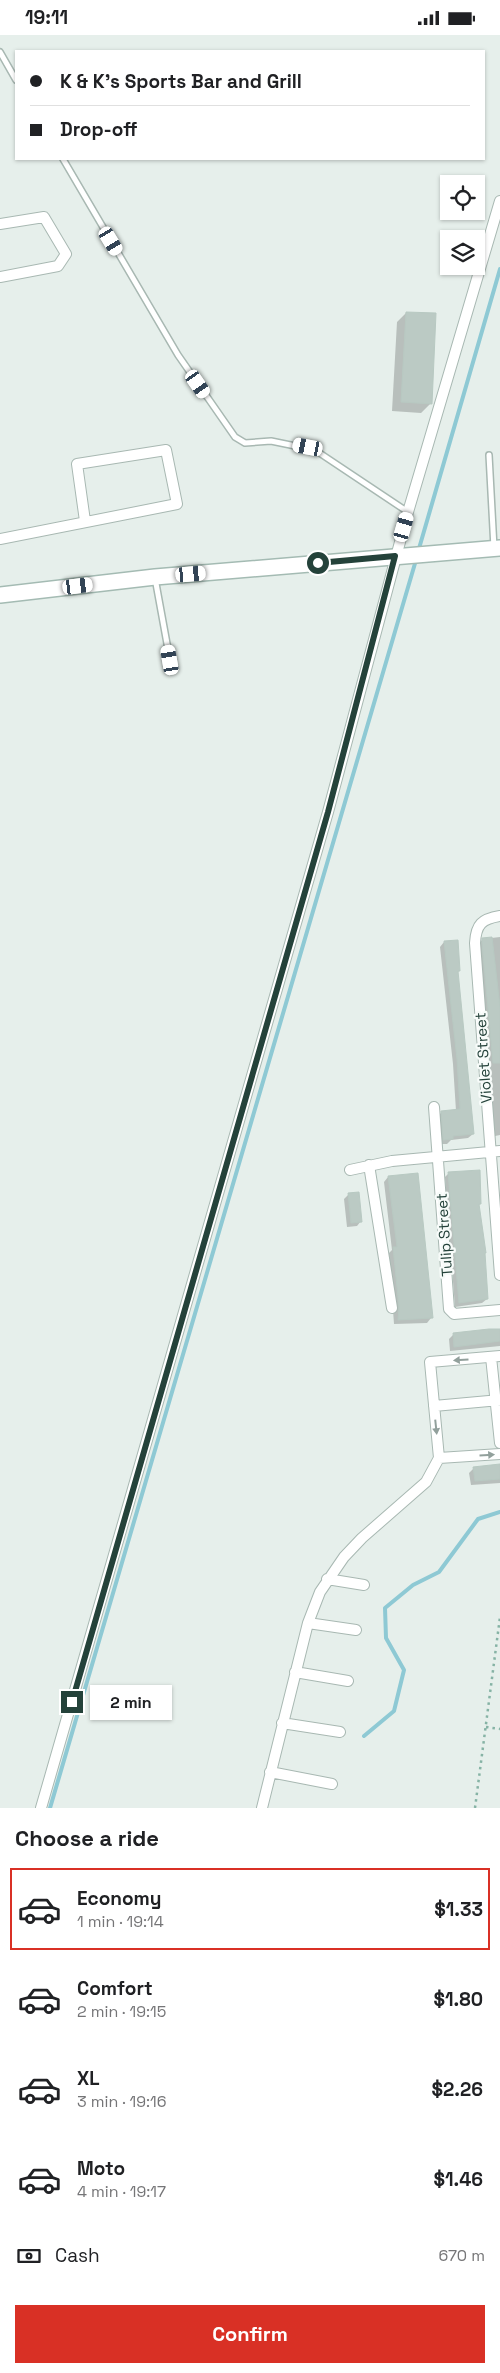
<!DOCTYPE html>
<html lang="en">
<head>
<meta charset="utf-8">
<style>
	body { margin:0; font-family:"Space Grotesk",sans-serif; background:#f6f6f6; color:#202124; height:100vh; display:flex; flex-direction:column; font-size:19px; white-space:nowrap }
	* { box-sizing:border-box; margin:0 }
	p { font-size:16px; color:#757577 }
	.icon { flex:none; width:28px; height:28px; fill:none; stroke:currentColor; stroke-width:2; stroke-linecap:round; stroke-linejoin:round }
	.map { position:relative; height:1773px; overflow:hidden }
	.sheet { display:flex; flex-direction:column; background:#fff; flex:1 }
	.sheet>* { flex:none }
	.top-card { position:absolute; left:15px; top:15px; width:470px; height:110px; border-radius:0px; box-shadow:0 1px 4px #0004; display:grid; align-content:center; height:110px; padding:0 15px; background:#fff }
	.fabs { position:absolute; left:440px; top:140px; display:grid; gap:10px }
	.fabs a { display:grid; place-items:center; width:45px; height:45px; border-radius:0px; background:#fff; box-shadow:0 1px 4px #0004; font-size:25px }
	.end { position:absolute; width:22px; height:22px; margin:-11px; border:6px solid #24423a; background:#fff; box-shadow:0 0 0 2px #fff }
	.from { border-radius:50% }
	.bubble { position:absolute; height:35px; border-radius:0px; background:#fff; box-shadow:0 1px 4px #0004; font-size:16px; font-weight:800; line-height:35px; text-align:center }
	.car { position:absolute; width:15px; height:30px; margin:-15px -8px; border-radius:6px; box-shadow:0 0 4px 1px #0007; background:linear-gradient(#fff 24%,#345 0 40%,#fff 0 76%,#345 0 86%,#fff 0) }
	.top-card b { display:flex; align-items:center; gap:18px; height:48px; font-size:19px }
	.top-card b+b { border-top:1px solid #e0e0e0 }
	.top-card i { width:12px; height:12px; background:#202124 }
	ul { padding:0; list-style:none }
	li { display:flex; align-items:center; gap:15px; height:82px; margin:0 10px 8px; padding:0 5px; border:2px solid transparent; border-radius:0px }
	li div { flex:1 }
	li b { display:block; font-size:19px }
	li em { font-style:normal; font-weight:800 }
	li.active { border-color:#d93025 }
	li>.icon { width:45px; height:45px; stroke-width:1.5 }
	h2 { padding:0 15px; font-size:22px; line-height:60px }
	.pay { display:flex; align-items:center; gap:12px; height:55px; padding:0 15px; font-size:19px }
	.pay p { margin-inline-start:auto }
	.button { display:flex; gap:10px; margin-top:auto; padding:10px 15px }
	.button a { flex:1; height:58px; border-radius:0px; background:#d93025; color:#fff; font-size:20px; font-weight:800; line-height:58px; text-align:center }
	.status { display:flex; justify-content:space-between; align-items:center; height:35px; padding:0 25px; background:#fff; direction:ltr }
	.status svg { height:14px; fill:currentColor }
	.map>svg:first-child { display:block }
	.shadow { fill:#0003 }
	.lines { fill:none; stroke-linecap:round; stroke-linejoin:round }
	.stream { stroke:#8ec9d4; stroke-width:4 }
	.building { fill:#bbcac4; stroke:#b8c9c2 }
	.lane-casing { stroke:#a8b8b2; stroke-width:8 }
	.street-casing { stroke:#a8b8b2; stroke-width:12 }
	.secondary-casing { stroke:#a4bbb3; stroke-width:18 }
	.path { stroke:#86b3a5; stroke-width:2.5; stroke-dasharray:2.5 4; stroke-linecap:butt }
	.lane { stroke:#fff; stroke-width:5 }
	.street { stroke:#fff; stroke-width:10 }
	.secondary { stroke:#fff; stroke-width:15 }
	.oneway { fill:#92a09c }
	.route { stroke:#24423a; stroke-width:6 }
	.labels { text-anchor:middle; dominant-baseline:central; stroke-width:4.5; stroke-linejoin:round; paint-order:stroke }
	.street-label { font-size:15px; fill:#24423a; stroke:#f7fbf9 }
</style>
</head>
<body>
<div class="status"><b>19:11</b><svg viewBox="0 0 49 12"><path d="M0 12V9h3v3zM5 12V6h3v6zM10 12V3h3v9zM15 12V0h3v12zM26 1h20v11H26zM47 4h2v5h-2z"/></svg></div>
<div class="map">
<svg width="500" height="1773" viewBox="0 0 500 1773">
	<rect width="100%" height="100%" fill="#e6efeb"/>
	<path class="shadow" d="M406 278 431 368 421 378 392 376 397 287Z
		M500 902V1100L495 1101 478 913V909L483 904Z
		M444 907 459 936 457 938 473 1099 468 1103 451 1105 447 1109H439L437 1082 442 1077 456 1076 453 1029 440 912Z
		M449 1138 480 1169 478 1171 487 1264 482 1268 455 1272 445 1142Z
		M417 1140 431 1283 427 1288 394 1289 389 1218 392 1215 384 1147 388 1142Z
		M349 1159 361 1186 357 1191 347 1192 344 1164Z
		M500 1294V1311L450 1316 449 1304 453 1300Z
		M500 1431V1448L471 1450 469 1438 474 1433Z"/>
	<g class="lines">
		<path class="stream" d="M418 517 500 234
			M364 1701 394 1676 404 1635 386 1603 385 1573 413 1550 439 1537 478 1484 500 1477
			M50 1773 416 525"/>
	</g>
	<path class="building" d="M406 277 436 278 432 369 401 367Z
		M492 902 500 972V1028H493L482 908V903Z
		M458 905 460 936H458L474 1099 453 1101V1104L443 1105 441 1076 460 1074 457 1024 444 906Z
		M480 1135 481 1169H479L486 1218H485L488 1264 459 1268 448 1137Z
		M418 1138 433 1283 398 1285 399 1272 393 1212H397L388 1141Z
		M359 1157 362 1187 351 1188 348 1158Z
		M489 1294H500V1306L454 1312 453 1298Z
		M500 1429V1444L475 1446 473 1432Z"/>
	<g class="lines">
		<defs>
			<path id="lane" d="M0 17 16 45
				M63 124 178 320 235 402 245 408 271 406 315 415 408 477
				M489 420 494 513
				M155 543 170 625"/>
			<path id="street" d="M0 189 44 182 66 219 58 231 0 242
				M0 504 177 469 166 415 77 429 85 486
				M500 881C482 884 476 889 475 908L500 1240
				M434 1072 449 1274 454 1279 500 1275
				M369 1130 392 1273
				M350 1135 392 1126 500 1116
				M491 1322 500 1408
				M434 1371 500 1365
				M439 1423 500 1419
				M327 1544 364 1550
				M308 1588 356 1595
				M295 1637 348 1646
				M282 1688 340 1697
				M270 1737 332 1749
				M41 1773 328 777 408 477 500 166
				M262 1773 308 1588 320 1557 344 1522 362 1503 426 1447 439 1423 430 1327 500 1321"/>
			<path id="secondary" d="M0 560 155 542 500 513"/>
		</defs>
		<use href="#lane" class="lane-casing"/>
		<use href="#street" class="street-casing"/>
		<use href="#secondary" class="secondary-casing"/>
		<path class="path" d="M486 1692 500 1694
			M475 1773 500 1582"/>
		<use href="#lane" class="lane"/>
		<use href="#street" class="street"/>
		<use href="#secondary" class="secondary"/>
	</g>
	<defs><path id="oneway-solid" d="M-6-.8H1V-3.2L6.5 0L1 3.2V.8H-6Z" transform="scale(1.25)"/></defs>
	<g class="oneway">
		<use href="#oneway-solid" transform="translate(461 1325) rotate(176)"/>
		<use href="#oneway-solid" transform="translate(436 1392) rotate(84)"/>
		<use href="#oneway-solid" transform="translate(487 1420) rotate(-4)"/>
	</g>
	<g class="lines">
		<path class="route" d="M72 1667 328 777 395 521 318 528"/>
	</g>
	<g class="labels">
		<g class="street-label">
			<text transform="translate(483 1023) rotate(-94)">Violet Street</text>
			<text transform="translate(444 1200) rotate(-94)">Tulip Street</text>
		</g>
	</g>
</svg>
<div class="fabs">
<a><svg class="icon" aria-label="locate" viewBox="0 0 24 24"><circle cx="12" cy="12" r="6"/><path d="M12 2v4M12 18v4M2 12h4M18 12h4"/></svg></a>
<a><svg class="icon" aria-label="layers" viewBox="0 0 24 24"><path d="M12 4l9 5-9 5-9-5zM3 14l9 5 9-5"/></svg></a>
</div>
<i class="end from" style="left:318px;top:528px"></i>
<i class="end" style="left:72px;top:1667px"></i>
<div class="bubble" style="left:90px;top:1650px;width:82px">2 min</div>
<i class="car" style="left:111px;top:206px;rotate:149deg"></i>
<i class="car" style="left:198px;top:349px;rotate:145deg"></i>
<i class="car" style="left:308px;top:412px;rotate:281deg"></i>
<i class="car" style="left:404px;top:492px;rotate:16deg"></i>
<i class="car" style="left:191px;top:539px;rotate:85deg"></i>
<i class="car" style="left:78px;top:551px;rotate:83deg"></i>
<i class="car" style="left:170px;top:625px;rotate:350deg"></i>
<div class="top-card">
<b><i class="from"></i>K &amp; K's Sports Bar and Grill</b>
<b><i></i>Drop-off</b>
</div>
</div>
<section class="sheet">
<h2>Choose a ride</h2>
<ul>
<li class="active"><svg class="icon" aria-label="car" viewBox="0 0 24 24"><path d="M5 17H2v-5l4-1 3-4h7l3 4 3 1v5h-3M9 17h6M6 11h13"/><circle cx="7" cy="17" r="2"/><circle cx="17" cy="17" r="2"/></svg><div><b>Economy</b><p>1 min · 19:14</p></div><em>$1.33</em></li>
<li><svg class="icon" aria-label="car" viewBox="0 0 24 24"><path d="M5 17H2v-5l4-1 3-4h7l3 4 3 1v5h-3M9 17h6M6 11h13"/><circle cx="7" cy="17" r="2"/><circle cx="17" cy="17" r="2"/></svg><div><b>Comfort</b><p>2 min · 19:15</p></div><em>$1.80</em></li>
<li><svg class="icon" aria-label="car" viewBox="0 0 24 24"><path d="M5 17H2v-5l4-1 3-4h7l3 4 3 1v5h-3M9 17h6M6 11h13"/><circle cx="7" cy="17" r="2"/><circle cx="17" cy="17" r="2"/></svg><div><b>XL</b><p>3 min · 19:16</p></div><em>$2.26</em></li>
<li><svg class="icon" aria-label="car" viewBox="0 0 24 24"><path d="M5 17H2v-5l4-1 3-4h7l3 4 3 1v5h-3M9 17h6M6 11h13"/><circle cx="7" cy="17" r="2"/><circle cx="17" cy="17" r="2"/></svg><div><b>Moto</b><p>4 min · 19:17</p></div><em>$1.46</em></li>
</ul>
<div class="pay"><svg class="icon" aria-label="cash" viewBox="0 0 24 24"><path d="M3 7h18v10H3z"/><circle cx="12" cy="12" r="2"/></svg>Cash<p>670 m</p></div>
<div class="button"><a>Confirm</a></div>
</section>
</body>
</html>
